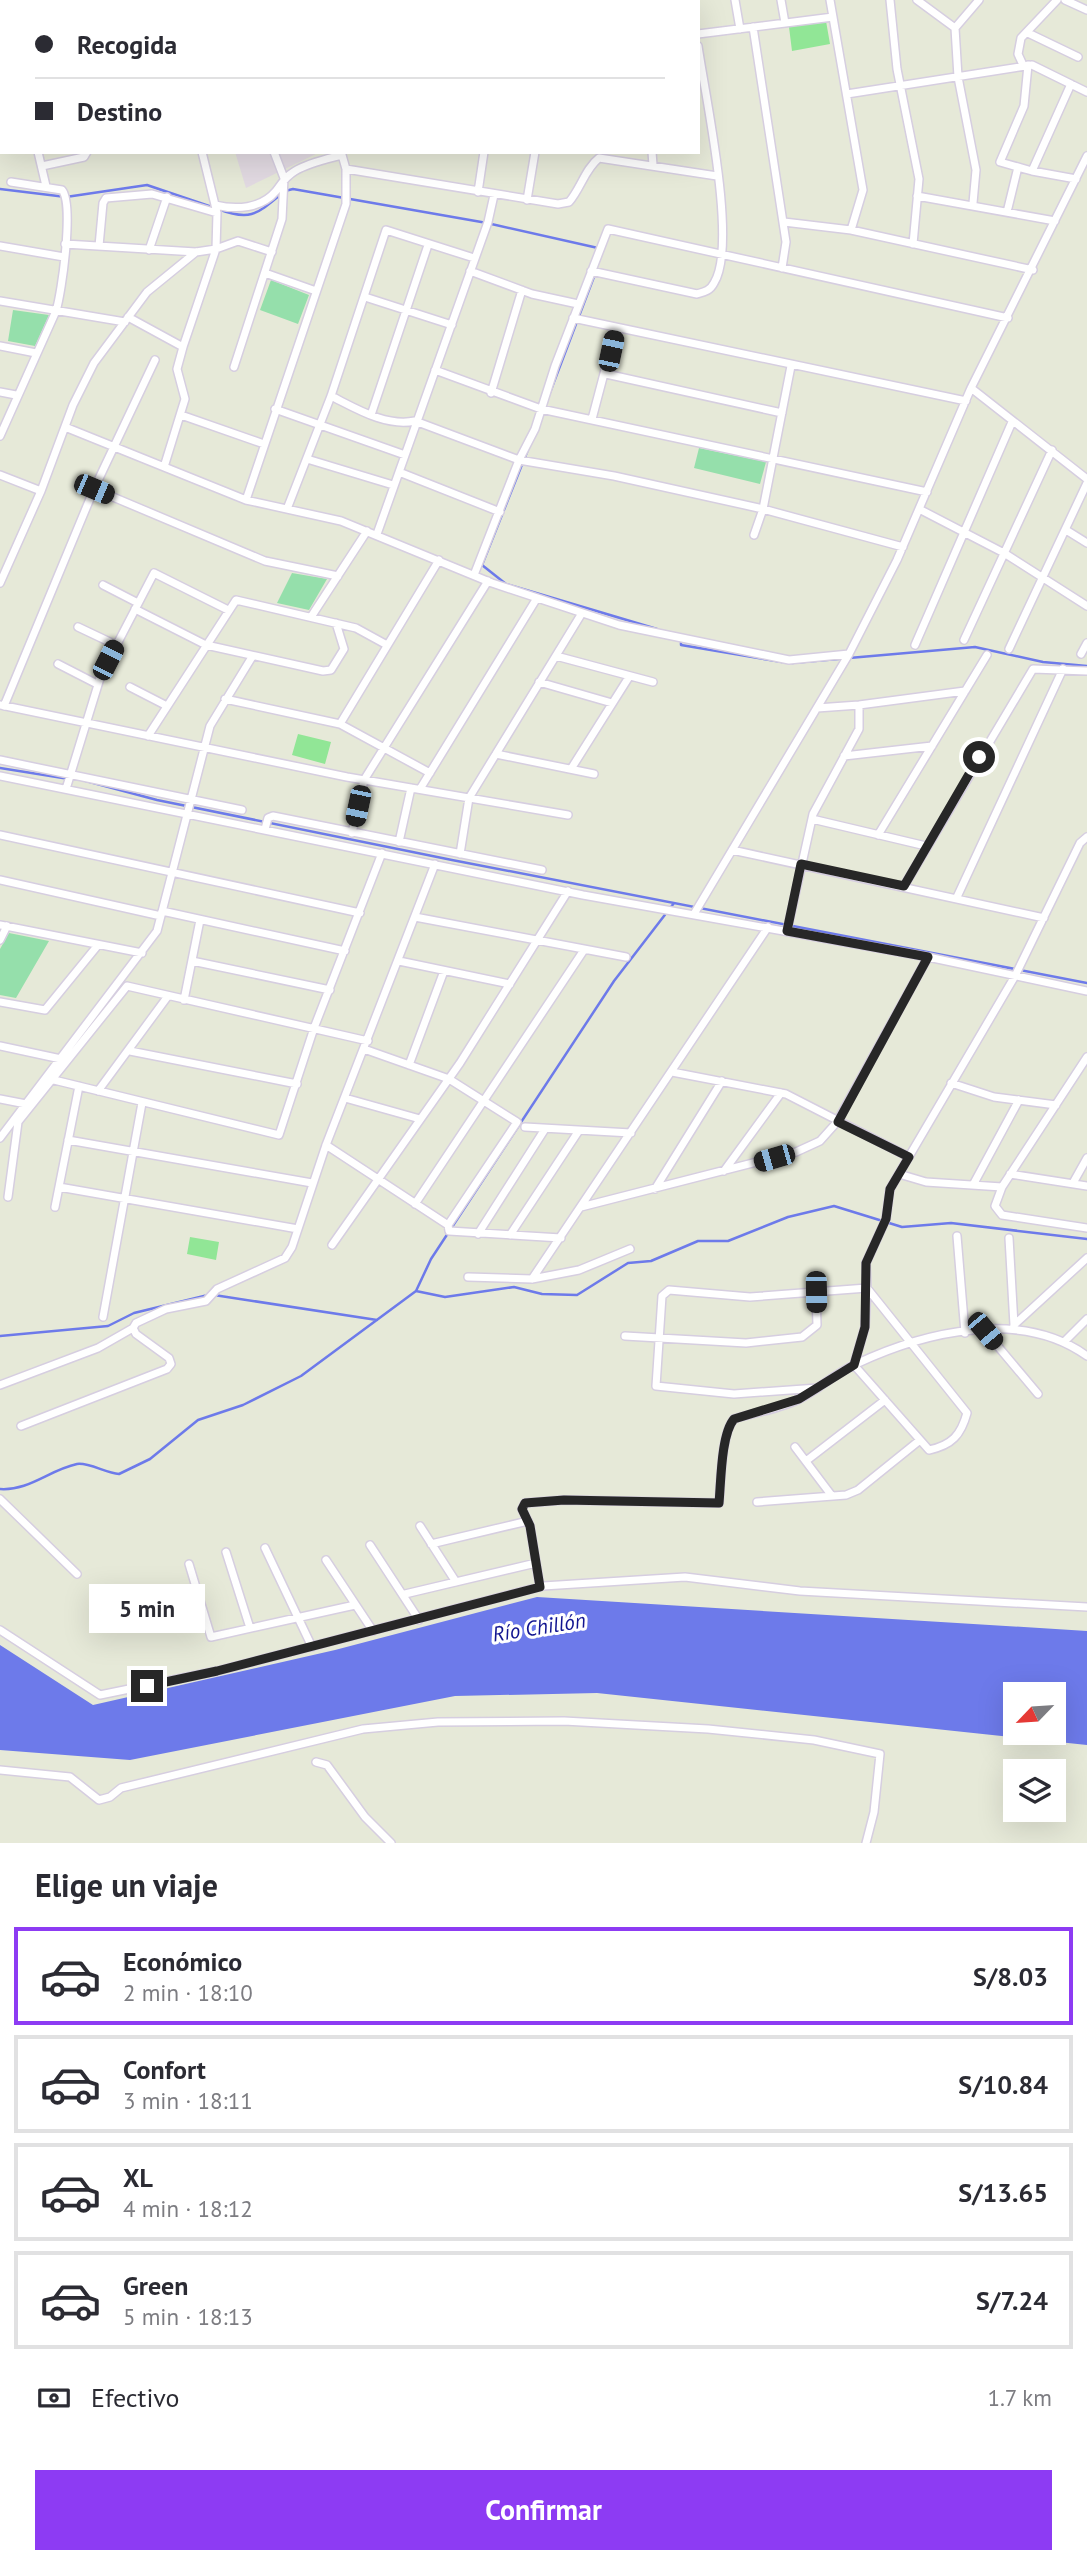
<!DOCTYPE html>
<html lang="es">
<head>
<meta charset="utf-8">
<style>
	body { margin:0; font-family:"PT Sans",sans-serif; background:#f7f7f7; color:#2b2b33; height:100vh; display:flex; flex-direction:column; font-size:26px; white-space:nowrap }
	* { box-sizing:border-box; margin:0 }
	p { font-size:23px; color:#7c7c81 }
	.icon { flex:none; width:38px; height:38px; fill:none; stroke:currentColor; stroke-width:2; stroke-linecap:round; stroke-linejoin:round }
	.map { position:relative; height:1843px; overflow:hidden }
	.drawer { display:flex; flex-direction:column; background:#fff; flex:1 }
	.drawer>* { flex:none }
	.hud { position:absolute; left:0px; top:0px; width:700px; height:154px; box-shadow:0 7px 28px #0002; display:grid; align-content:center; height:154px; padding:0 35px; background:#fff }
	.needle { width:46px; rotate:245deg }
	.fabs { position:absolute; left:1003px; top:1682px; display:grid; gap:14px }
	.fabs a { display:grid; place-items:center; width:63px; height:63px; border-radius:0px; background:#fff; box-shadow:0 7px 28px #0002; font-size:35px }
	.end { position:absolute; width:32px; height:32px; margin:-16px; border:9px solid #272727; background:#fff; box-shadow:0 0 0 4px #fff }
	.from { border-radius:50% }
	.bubble { position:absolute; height:49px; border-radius:0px; background:#fff; box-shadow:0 7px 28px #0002; font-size:23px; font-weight:700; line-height:49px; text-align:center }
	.car { position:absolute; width:21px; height:42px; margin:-21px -10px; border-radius:9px; box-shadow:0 0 5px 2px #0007; background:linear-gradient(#222 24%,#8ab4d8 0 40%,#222 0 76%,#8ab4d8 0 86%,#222 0) }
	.hud b { display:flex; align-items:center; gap:24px; height:66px; font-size:26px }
	.hud b+b { border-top:2px solid #e1e1e2 }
	.hud i { width:18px; height:18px; background:#2b2b33 }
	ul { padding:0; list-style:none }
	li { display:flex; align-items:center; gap:21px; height:98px; margin:0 14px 10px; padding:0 21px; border:4px solid #e1e1e2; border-radius:0px }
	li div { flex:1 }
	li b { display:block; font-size:26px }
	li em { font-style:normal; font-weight:700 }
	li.selected { border-color:#8d3bf3 }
	li>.icon { width:63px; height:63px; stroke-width:1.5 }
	h2 { padding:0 35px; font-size:32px; line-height:84px }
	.pay { display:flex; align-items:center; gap:18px; height:77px; padding:0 35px; font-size:26px }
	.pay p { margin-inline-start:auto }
	.primary-button { display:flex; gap:14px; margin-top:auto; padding:14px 35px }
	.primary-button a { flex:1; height:80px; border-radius:0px; background:#8d3bf3; color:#fff; font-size:28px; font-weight:700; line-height:80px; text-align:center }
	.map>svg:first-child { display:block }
	.industrial { fill:#e1d9e1 }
	.green { fill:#95dfab }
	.pitch { fill:#91e696 }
	.water { fill:#6d7aea; fill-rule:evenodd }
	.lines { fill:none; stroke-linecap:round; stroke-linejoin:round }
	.stream { stroke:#6d7aea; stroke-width:2.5 }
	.minor-casing { stroke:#d6cee0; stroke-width:10 }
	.minor { stroke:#fff; stroke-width:7 }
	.route { stroke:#272727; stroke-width:9 }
	.labels { text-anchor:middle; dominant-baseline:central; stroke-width:6; stroke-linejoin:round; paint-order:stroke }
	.water-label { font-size:21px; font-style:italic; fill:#111490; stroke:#fff }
</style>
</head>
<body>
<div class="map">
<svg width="1087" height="1843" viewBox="0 0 1087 1843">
	<rect width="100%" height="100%" fill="#e6e9d8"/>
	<path class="industrial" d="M187 0H682V2H188Z
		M235 152H320L246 188Z"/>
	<path class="green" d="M271 280 309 295 298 324 260 310Z
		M13 310 49 315 35 346 8 341Z
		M699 448 766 462 760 484 694 468Z
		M292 573 327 579 309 610 277 603Z
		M9 933 49 941 16 998 0 995V949Z"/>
	<path class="pitch" d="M826 21 830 44 792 51 789 27Z
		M298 734 331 742 325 764 292 755Z
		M190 1237 219 1242 216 1260 187 1254Z"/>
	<path class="water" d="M537 1597 1087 1631V1745L597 1693 455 1696 130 1760 0 1750V1645L93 1705 335 1650ZM1015 1694H1054V1732H1015Z"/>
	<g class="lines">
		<path class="stream" d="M0 189 66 197 147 185 212 207
			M285 191 293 189 487 223 598 248
			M218 209C249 221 256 215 280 195
			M549 395 595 274
			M529 447 482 565 506 584 657 629
			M681 639V645L782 662
			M792 663 975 647 1043 662 1087 666
			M0 768 69 779
			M86 781 157 800 452 860 1087 983
			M416 1291 445 1297 514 1287 542 1294 577 1295 628 1263 651 1261 698 1241H728L788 1217 834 1206 902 1227 951 1223 1087 1239
			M214 1295 377 1320
			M0 1336 108 1326 134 1313 208 1295
			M0 1489C29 1491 49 1470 77 1464 88 1462 106 1473 119 1474L150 1459 198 1420 243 1405 301 1376 416 1291 431 1259 614 981 674 903"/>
		<defs>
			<path id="minor" d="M47 0 48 2
				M159 0V2
				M217 0V2
				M691 0 692 2
				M735 0 740 29
				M781 0 785 23
				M830 0 863 190 851 230
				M890 0 897 69 919 179 913 244
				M917 0 955 28
				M1065 0 1087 10
				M0 11 2 17
				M753 27 786 242 782 268
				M1028 33 1078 57
				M698 34 833 17
				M1023 65 1018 54 1021 38 1057 0
				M1028 65 1024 106 1000 162 1032 171 1076 179
				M847 94 1032 65 1087 92
				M38 152 46 186
				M652 152 653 165
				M42 166 84 157 87 152
				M346 169 558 204 569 202C581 188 585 169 599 158L717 176
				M1032 171 1071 84
				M478 192 484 152
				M917 196 1055 221
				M527 200 535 152
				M973 203 976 170 958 77 955 28 979 0
				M215 205C236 210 261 209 276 191 283 182 285 177 295 171 308 163 327 159 342 155L346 169V204L246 500
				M1008 208 1018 167
				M784 222 851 230 1033 270
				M65 244 196 252 216 249 238 241 272 252
				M0 246 64 257
				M99 246 103 203 106 198 152 194 217 213
				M149 250 167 197
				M470 271 532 294 578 304
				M591 271 697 294C704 292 710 291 714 283 738 245 705 95 698 46
				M265 273 316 291
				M365 297 452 325
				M0 301 125 322
				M128 317 183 347
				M573 318 966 401
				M0 346 36 353
				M234 367 282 219 284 178 274 152
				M435 370 541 409 927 492
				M606 374 782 413
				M971 388 1087 479
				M0 392 16 395
				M491 393 522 290
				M331 396C357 409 386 427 415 421L519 460 614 476 763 509 903 547
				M275 409 405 455
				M181 415 264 444
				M371 415 428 245
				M592 419 616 328
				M65 427 246 500 341 521 492 583 619 625 789 660 849 654
				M0 436 56 311C62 292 74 204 62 190L11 182
				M307 459 393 485
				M164 467 185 399 177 369 183 347 216 249 217 213 202 152
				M399 472 500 512
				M0 475 41 491
				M94 489 265 561 338 576
				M287 509 331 396 386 230 474 258
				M919 509 1004 553 1087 606
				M1066 530 1087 543
				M377 534 488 222 494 195
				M754 535 763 509 791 366
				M474 575 519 460 535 429 555 366 608 229 1008 318
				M0 583 41 491 73 405 94 363 147 292 196 252
				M103 585 138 603
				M135 609 206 645 323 671 331 670 344 649 336 623
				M311 617 367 531
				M78 627 116 645
				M964 640 1052 450
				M915 645 1012 422
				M1009 649 1087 483
				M1081 654 1087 643
				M556 656 653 682
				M58 664 97 684
				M539 682 612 703
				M130 687 167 706
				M225 699 340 724 430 773
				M0 705 347 777 568 815
				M4 706 94 489 155 360
				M817 708 859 705 965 691
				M340 724 439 560
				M148 736 236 600 356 628 387 645
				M496 754 594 774
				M844 756 932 746
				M0 760 242 810
				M571 769 629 677
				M0 776 583 895 928 957 1087 991
				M66 789 101 675 154 573 228 610
				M420 789 537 598
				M812 819 926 846
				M265 829 268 818 273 816 542 870
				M352 833 364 780 488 581
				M0 835 360 913
				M878 835 987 655
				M399 842 411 788
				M732 850 1044 918
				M460 854 469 798 582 613
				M0 880 161 916
				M904 886 1033 669 1087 671
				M957 897 1063 669
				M162 911 345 951
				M694 914 849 654 897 560 971 388 1087 156
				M415 917 626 957
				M0 925 142 953
				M787 931 813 814 859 729V705
				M0 940 7 926
				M192 961 330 990
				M399 961 510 984
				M184 1000 200 920
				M0 1002 45 1010 98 945
				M0 1046 61 1059
				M364 1049 449 1079 517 1122 448 1225
				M130 1051 297 1084
				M1087 1057 1002 1187 995 1206 1002 1215 1087 1228
				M409 1065 444 971
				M672 1072 786 1094 909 1157
				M54 1080 279 1135 314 1028 382 853
				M951 1083 994 1097 1056 1105
				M98 1091 168 996
				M345 1098 420 1119
				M0 1099 26 1104
				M17 1123 127 986 368 1041
				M525 1127 631 1133
				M0 1138 157 931 210 726 252 657
				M68 1140 312 1183
				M326 1145 448 1225 449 1231 561 1238
				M724 1171 781 1093
				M899 1174 926 1182 1002 1187
				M1010 1174 1087 1186
				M1073 1183 1087 1158
				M973 1185 1019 1100
				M59 1187 298 1229
				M655 1189 722 1081
				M8 1197 18 1122
				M415 1204 584 950
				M55 1207 79 1086
				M581 1207 796 1152 820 1141 837 1122 928 957
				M478 1234 545 1129
				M510 1235 578 1132
				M957 1236 965 1333
				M1009 1238 1014 1325
				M332 1245 460 1063 568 891
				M468 1277 532 1279 579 1270 630 1249
				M532 1279 768 927
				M103 1317 142 1103
				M1014 1325 1087 1258
				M985 1331 1038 1394
				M625 1336 746 1343 802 1337 817 1325 816 1292
				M1065 1341 1087 1319
				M0 1385 98 1348 133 1328
				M818 1388 734 1394 656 1386 662 1296 669 1290 750 1297 867 1288 865 1327 854 1365 929 1450C952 1445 961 1435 967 1413L867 1288 866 1263 886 1219 890 1189 1015 976 1080 843 1087 837
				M21 1426 167 1369 171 1364 169 1358 136 1334 133 1328 136 1323 166 1309 206 1301 217 1289 285 1258 292 1247 326 1145 435 864
				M795 1447 832 1496
				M806 1461 885 1400
				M0 1499 77 1574
				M757 1502 846 1495 858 1490 920 1440
				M420 1526 456 1582
				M431 1544 528 1521
				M370 1545 419 1620
				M265 1548 312 1647
				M226 1552 250 1628
				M326 1560 373 1631
				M189 1564 211 1637 355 1605
				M540 1587 530 1526 522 1509 525 1503 564 1500 719 1503C721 1482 721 1434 734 1419 755 1412 781 1409 801 1398 820 1388 836 1373 856 1364 924 1332 1021 1308 1087 1356
				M405 1594 536 1563
				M0 1630 100 1695 217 1671 543 1586 685 1577 800 1591 1087 1607
				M316 1762 327 1765 365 1817 391 1843
				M0 1770 70 1777 99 1800 110 1797 121 1788 363 1729 438 1722 564 1721 708 1729 814 1740 880 1754 874 1812 866 1843"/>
		</defs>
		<use href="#minor" class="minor-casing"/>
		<use href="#minor" class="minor"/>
	</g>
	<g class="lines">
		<path class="route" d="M147 1686 217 1671 540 1587 530 1526 522 1509 525 1503 564 1500 719 1503C721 1482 721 1434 734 1419L799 1399 854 1365 865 1327 866 1263 886 1219 890 1189 909 1157 838 1122 928 957 787 931 801 864 904 886 979 757"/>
	</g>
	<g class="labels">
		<g class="water-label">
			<text transform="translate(539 1627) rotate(-9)">Río Chillón</text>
		</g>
	</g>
</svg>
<div class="fabs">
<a><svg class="needle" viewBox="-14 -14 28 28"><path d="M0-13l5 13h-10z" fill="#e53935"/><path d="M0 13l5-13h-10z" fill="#7c7c81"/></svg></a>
<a><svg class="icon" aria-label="layers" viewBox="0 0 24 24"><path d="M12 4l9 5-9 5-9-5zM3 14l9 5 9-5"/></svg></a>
</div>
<i class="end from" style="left:979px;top:757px"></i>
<i class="end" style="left:147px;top:1686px"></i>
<div class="bubble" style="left:89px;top:1584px;width:116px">5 min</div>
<i class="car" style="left:611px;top:351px;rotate:12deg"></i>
<i class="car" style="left:94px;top:489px;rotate:113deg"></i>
<i class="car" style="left:108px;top:660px;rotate:27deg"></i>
<i class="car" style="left:358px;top:806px;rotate:192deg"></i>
<i class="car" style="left:774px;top:1158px;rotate:254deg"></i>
<i class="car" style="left:816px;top:1292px;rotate:179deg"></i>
<i class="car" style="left:985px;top:1331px;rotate:140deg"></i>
<div class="hud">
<b><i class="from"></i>Recogida</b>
<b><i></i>Destino</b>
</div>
</div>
<section class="drawer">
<h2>Elige un viaje</h2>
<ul>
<li class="selected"><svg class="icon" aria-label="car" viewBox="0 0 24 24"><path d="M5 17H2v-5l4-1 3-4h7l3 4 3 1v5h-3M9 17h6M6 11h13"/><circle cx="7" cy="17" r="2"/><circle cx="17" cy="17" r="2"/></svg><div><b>Económico</b><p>2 min · 18:10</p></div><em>S/8.03</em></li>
<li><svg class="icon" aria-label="car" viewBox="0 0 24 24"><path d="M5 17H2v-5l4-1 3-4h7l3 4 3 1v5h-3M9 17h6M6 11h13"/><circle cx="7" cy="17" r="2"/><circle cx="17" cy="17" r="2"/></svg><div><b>Confort</b><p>3 min · 18:11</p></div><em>S/10.84</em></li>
<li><svg class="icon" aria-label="car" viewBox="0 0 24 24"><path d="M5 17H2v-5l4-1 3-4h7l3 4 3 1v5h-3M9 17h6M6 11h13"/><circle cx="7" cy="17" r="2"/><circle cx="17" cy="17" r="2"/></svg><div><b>XL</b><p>4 min · 18:12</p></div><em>S/13.65</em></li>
<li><svg class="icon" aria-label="car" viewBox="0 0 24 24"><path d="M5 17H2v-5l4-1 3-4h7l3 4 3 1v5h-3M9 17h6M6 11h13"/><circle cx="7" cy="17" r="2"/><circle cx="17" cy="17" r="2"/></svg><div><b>Green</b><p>5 min · 18:13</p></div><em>S/7.24</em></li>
</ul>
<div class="pay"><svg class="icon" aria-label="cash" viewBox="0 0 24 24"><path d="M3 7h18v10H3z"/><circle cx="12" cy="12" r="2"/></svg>Efectivo<p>1.7 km</p></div>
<div class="primary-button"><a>Confirmar</a></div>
</section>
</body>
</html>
